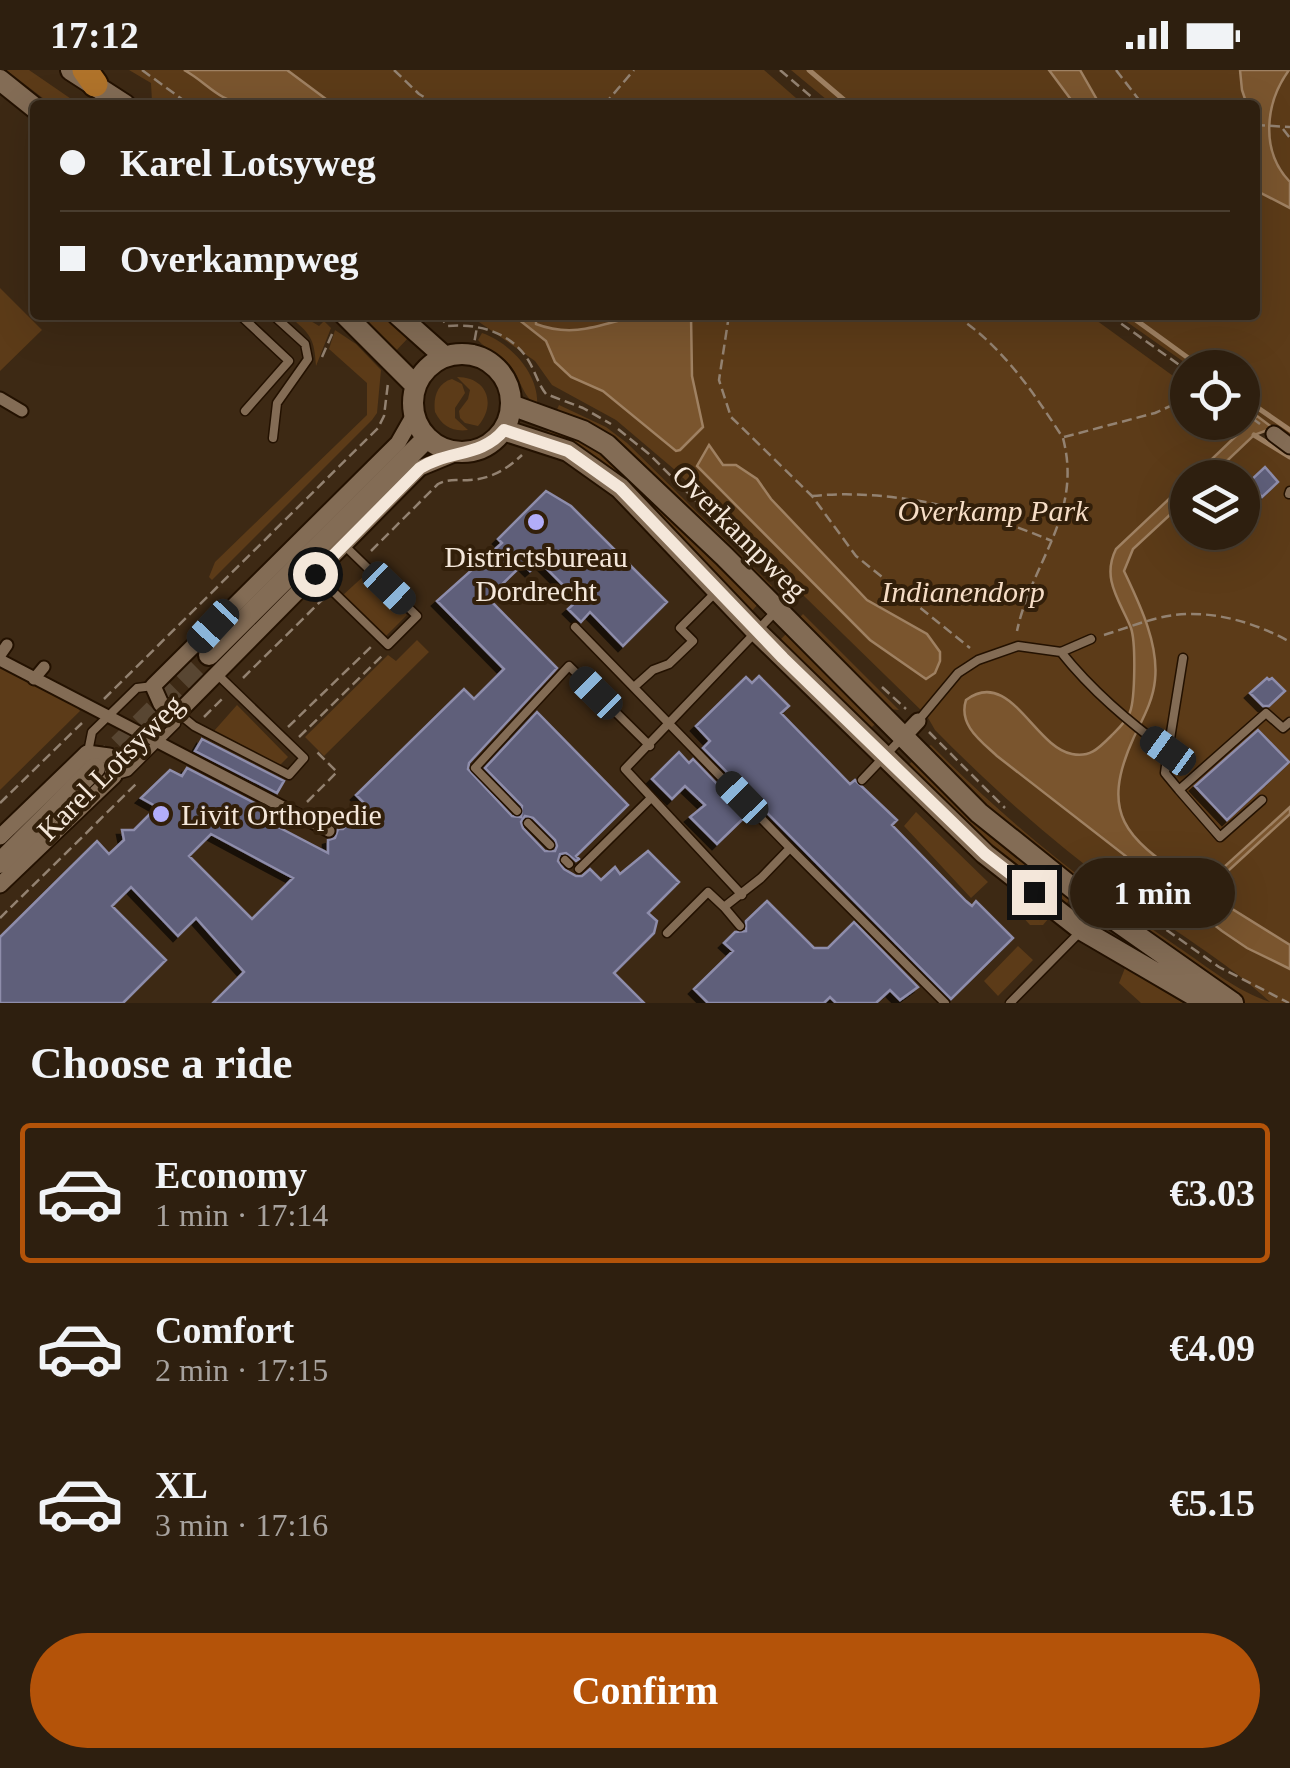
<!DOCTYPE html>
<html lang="en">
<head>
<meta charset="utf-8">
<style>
	body { margin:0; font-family:Georgia,serif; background:#3a2c1d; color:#f1f3f6; height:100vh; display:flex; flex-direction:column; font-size:38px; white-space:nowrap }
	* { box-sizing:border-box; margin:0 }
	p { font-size:32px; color:#a7a29e }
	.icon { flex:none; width:55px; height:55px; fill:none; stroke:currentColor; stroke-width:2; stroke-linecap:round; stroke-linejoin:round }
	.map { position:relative; height:933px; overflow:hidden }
	.details { display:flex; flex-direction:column; background:#2e1f0f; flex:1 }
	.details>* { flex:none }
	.top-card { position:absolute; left:30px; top:30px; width:1230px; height:220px; border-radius:10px; box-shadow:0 10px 40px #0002,0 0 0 2px #493d2f; display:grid; align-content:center; height:220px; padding:0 30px; background:#2e1f0f }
	.buttons { position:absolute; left:1170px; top:280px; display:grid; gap:20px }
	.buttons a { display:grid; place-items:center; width:90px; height:90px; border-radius:50%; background:#2e1f0f; box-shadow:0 10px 40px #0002,0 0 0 2px #493d2f; font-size:50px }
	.end { position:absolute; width:45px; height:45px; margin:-22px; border:12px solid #f4e7da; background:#111; box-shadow:0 0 0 5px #111 }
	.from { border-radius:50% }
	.bubble { position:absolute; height:70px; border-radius:35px; background:#2e1f0f; box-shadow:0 10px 40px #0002,0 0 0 2px #493d2f; font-size:32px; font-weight:700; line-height:70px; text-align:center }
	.car { position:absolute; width:30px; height:60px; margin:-30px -15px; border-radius:12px; box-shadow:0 0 8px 2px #0007; background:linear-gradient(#222 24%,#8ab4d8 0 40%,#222 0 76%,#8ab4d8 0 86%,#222 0) }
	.top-card b { display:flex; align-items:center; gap:35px; height:95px; font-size:38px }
	.top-card b+b { border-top:2px solid #493d2f }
	.top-card i { width:25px; height:25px; background:#f1f3f6 }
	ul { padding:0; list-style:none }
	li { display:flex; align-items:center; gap:30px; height:140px; margin:0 20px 15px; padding:0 10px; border:5px solid transparent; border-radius:10px }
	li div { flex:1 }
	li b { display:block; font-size:38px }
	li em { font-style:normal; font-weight:700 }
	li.current { border-color:#b45309 }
	li>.icon { width:90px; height:90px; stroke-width:1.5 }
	h2 { padding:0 30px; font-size:45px; line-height:120px }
	.button { display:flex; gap:20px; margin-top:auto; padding:20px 30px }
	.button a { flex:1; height:115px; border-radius:60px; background:#b45309; color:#fff; font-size:40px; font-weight:700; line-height:115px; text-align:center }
	.status { display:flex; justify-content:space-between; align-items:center; height:70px; padding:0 50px; background:#2e1f0f; direction:ltr }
	.status svg { height:28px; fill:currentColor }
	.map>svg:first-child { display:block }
	.green { fill:#5c3b18; fill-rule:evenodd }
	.water { fill:#7a552e; stroke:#9f8162; stroke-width:2.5 }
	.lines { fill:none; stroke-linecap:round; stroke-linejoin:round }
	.stream { stroke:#9f8162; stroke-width:5 }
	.building { fill:#5f5e7a; stroke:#8e8dab; stroke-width:2.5; fill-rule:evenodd; filter:url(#shadow) }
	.tertiary-tunnel { stroke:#584632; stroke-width:20; stroke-dasharray:20 10; stroke-linecap:butt }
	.service-casing { stroke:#231100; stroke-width:11 }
	.pedestrian-casing { stroke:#231100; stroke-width:15 }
	.minor-casing { stroke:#231100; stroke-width:19 }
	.tertiary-casing { stroke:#231100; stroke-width:24 }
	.trunk-casing { stroke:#231100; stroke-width:29 }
	.path { stroke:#938271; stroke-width:2.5; stroke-dasharray:10 5; stroke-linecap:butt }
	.service { stroke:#836c55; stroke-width:8 }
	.pedestrian { stroke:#836c55; stroke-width:11 }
	.minor { stroke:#836c55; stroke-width:15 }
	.tertiary { stroke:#836c55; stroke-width:20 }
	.trunk { stroke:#b0732a; stroke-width:25 }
	.route { stroke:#f4e7da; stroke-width:12 }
	.poi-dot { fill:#b2adf9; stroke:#321f0a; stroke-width:4 }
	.labels { text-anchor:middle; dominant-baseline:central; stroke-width:8; stroke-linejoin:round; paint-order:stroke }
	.park-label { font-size:30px; font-style:italic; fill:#f6ddc6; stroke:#321f0a }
	.street-label { font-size:30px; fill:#f4e7da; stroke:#321f0a }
	.poi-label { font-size:30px; fill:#f4e7da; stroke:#321f0a }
</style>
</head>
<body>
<div class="status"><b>17:12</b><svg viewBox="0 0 49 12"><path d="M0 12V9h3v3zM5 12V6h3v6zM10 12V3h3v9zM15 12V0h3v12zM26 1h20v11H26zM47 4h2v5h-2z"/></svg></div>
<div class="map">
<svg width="1290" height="933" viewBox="0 0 1290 933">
	<defs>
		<filter id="shadow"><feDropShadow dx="-5" dy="5" stdDeviation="0" flood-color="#0009"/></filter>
	</defs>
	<rect width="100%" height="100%" fill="#3d2914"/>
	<path class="green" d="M6 0H29L80 35H52Z
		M129 0H764L804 35H156L152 32 151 13Z
		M791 0H1049L1075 35H833Z
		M1080 0H1240L1242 20 1247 35H1100Z
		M1290 0V112C1261 82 1265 33 1290 0Z
		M1255 120 1290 138V371L1243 335 1242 298 1191 297 1117 245H1255Z
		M0 218 42 260 0 301Z
		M288 245H301L319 256 324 251 331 258 316 296C314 267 311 265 288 245Z
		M356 245H384L409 267 393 284Z
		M448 245H1089L1187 316 1188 352 1237 353 1290 387V933H1244L1053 801 925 678 931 675C1009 754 1086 815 1178 877 1208 897 1236 921 1270 932 1225 890 1170 859 1121 822 1054 773 993 719 935 660L927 646 675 400 616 350 552 315 535 291 479 252ZM1188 408H1242V462H1188Z
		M335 260 356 274 381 300 377 343 372 350 212 510 209 507 215 492 367 345V313L329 279Z
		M482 263C511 273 540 305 537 336 522 325 521 310 510 295 501 284 486 280 478 270Z
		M457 307C487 307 497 334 478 356L465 353 460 348 459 341 468 329 470 320Z
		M452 309 462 314 465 323 455 338V348L468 360C452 362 442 356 435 342 433 328 437 313 452 309Z
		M559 335 606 357 627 373 772 516 768 523 555 344Z
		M550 356 611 384 759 533 751 542 571 373 547 363Z
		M366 504 407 545 385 567 343 525Z
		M803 544 899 640 889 639 796 551Z
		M788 562 878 651 868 661 779 571Z
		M417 570 429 582 324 686 305 667 388 585 396 591Z
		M0 596 75 634 80 641 0 720Z
		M237 635 288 687 280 695 214 661Z
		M915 689 1000 770 1071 826 1064 838 1022 807 906 697Z
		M916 742 988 812 971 828 904 756Z
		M1018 828C1033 828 1042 836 1049 848L1043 855H1030L1012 835Z
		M1018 876 1033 890 998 926 984 911Z
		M1125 898 1183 933H1141L1119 913Z"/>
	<path class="water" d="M184 0H287L334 35C304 35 249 42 223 27 210 20 199 8 184 0Z
		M1049 0H1080L1100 35H1075Z
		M1240 0H1289C1265 33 1260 81 1290 112V138L1255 120V35H1247L1242 20Z
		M513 245H536V254C573 268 600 255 636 246 653 242 674 245 691 245L692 306 703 357 680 380 676 381 603 321 571 307 555 292 546 271Z
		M1257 346 1273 358 1254 365 1210 407 1192 408Z
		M709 375 723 395H736L757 409 771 429 867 530 927 564 940 582V591L935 603 926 609 870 570 697 396Z
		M1187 412V429L1133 479 1124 501C1139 533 1159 573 1155 610 1153 631 1143 648 1134 667 1094 754 1136 772 1200 819L1290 737V744L1205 822 1290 875V899L1247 878 1222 861 997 686C981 671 958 655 966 630 1010 597 1034 677 1072 684 1090 688 1099 678 1111 666 1118 659 1127 651 1130 642 1135 629 1136 573 1131 558 1120 531 1101 509 1116 479Z"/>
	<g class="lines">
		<path class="stream" d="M809 0 850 35
			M1129 245 1202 298
			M1242 327 1290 360
			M1254 365 1290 387"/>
	</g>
	<path class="building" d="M1265 397 1278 412 1262 427 1249 412Z
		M546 421 571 436 667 532 623 576 590 542 581 552 568 539 578 530 540 492 530 501 523 494 488 528 557 598 469 693 468 699 512 746 521 747 522 736 485 698 537 642 628 735 576 786 579 789 576 791 566 783 560 784 558 791 564 799 576 806H582L590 799 601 810 615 797 620 804 648 781 679 812 648 843 657 851 654 863 614 903 644 933H213L244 902 196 848 178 866 131 817 112 836 166 890 123 933H0V867L97 771 109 784 124 770 122 760H134L157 737 141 728 170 700 182 706 187 698 268 740 263 749 328 783V770L335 768 338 759H343L367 736 356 725 464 619 474 629 504 599 437 531 502 473 498 469ZM525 746 533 748 555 770 557 776 555 781H545L523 758 521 752ZM211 764 293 808 252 849 189 786Z
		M759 606 789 636 781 643 850 714 855 710 897 750 892 755 966 831 972 836 976 831 1013 868 951 929 703 678 710 671 696 656 746 607 752 613Z
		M1267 608 1269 610 1272 608 1285 621 1269 636H1263L1250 623Z
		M1258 660 1289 692 1227 750 1195 716Z
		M202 669 284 711 277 723 195 681Z
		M679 682 689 693 693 689 747 745 717 774 690 747 705 735 685 716 672 729 652 709Z
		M767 831 814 878H828L854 852 918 917 900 930 890 920 876 933H836L830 927 824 933H708L694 919 733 881 724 873 735 862 746 861V851Z"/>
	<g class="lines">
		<path class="tertiary-tunnel" d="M97 696 209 585"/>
		<defs>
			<path id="service" d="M240 245 289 291 245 341
				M273 368 277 333 308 289 305 274 273 245
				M1289 424 1290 421
				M315 504 388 575 417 546 344 475
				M575 557 790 778
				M1061 582C1092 621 1128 651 1168 681L1165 703 1179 720
				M634 617 653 600 669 594 693 571 680 558 714 524
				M918 651 958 603 978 590 1018 576 1061 582 1091 569
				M1168 681 1183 588
				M88 682 92 662 137 618 153 616
				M114 706 128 702 176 654 178 643 194 656 289 705 304 688 218 605
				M862 710 900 670
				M1262 730 1220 767 1179 720 1266 643 1283 658 1290 652
				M517 741 475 698 569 596 650 676
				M528 753 550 775
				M565 790 569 794
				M579 799 651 728
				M742 825 625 699 776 541
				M724 837 740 856
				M667 863 708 822 724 837 761 808 790 778 945 933
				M1010 933 1081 861"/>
			<path id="pedestrian" d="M0 328 22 341
				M0 585 7 575
				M0 590 329 761
				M34 609 44 597"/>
			<path id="minor" d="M414 345 398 373 153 616 161 634 178 643 420 398 459 382
				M1274 364 1290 376
				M904 666 918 651
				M0 767 87 683 109 686 114 706 0 815"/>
			<path id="tertiary" d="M71 0 125 35
				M0 10 35 38
				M345 245 416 316
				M398 245 445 287
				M413 333a49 49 0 1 1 98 0a49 49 0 1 1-98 0Z
				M511 335 583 361 607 375 724 486 979 743 1095 836 1233 933
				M503 360 568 381 620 418 756 561 985 784 1082 860 1207 933
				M209 585 427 368
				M0 793 95 698"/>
			<path id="trunk" d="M85 0 95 14"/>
		</defs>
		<use href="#service" class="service-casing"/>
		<use href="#pedestrian" class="pedestrian-casing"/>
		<use href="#minor" class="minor-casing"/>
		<use href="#tertiary" class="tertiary-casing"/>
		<use href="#trunk" class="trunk-casing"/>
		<path class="path" d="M142 0 190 35
			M394 0 419 24 437 35
			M780 0 821 35
			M1116 0 1143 35
			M604 35 634 0
			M1255 55 1290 57
			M1283 59 1290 68
			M438 245 448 256C481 253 515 264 531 295 536 305 539 315 546 324L583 338 611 354
			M729 245 719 310 731 347 812 426 856 486 970 578
			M955 245C1002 276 1032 320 1063 368 1083 445 1032 491 1017 561
			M1109 245 1188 301
			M472 285 477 257
			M322 287 333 262
			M1242 341 1260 354
			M618 359 649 384 710 445
			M1064 367 1155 343 1188 328
			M812 426C891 418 979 440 1052 471
			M371 481 438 414C449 408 458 411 470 410 491 409 507 399 522 385
			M1104 565C1127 558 1151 548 1174 545 1213 540 1257 553 1290 572
			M243 608 323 529
			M882 617 906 639
			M104 629 378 358 384 346 388 313
			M204 647 223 628
			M288 657 372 576
			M929 662 1005 738
			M299 667 383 585
			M307 732 337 702 316 681
			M0 733 82 653
			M1093 808 1219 897 1289 933
			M0 848 138 712"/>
		<use href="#service" class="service"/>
		<use href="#pedestrian" class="pedestrian"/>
		<use href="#minor" class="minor"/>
		<use href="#tertiary" class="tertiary"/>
		<use href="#trunk" class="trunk"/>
	</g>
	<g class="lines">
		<path class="route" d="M315 504 420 398C448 380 482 387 504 360L568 381 620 418 783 588 985 784 1034 822"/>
	</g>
	<g class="poi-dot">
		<circle cx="536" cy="452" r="10"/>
		<circle cx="161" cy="744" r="10"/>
	</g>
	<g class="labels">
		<g class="park-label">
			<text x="993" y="440">Overkamp Park</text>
			<text x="963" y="521">Indianendorp</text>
		</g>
		<g class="street-label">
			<text transform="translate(740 462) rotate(45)">Overkampweg</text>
			<text transform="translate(110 697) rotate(-45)">Karel Lotsyweg</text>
		</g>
		<g class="poi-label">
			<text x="536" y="486">Districtsbureau<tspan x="536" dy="34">Dordrecht</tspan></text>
			<text x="181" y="744" text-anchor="start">Livit Orthopedie</text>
		</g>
	</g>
</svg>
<div class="buttons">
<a><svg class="icon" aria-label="locate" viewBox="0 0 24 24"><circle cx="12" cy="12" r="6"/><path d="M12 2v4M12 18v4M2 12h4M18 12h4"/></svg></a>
<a><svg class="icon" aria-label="layers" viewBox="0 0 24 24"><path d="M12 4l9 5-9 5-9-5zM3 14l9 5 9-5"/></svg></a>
</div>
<i class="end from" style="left:315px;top:504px"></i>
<i class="end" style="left:1034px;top:822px"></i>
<div class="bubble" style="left:1070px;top:788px;width:165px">1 min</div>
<i class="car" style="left:389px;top:518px;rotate:134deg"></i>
<i class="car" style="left:213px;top:556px;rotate:223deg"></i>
<i class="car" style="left:596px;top:623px;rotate:315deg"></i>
<i class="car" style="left:1168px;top:681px;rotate:306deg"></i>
<i class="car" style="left:742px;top:728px;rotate:316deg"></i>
<div class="top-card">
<b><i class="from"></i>Karel Lotsyweg</b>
<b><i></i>Overkampweg</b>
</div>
</div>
<section class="details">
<h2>Choose a ride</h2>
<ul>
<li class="current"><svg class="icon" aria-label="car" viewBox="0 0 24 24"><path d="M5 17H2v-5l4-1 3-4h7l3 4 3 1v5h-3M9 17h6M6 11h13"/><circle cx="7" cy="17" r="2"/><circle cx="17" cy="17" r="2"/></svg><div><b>Economy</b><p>1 min · 17:14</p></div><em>€3.03</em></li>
<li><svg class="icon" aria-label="car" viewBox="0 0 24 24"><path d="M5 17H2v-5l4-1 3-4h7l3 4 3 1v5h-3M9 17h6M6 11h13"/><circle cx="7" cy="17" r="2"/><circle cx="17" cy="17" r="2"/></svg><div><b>Comfort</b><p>2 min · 17:15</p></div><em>€4.09</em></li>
<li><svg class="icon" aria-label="car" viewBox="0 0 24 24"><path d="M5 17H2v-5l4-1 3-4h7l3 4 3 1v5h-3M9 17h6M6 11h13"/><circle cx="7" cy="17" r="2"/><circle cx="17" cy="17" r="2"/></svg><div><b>XL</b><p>3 min · 17:16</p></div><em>€5.15</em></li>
</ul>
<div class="button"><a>Confirm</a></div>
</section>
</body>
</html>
